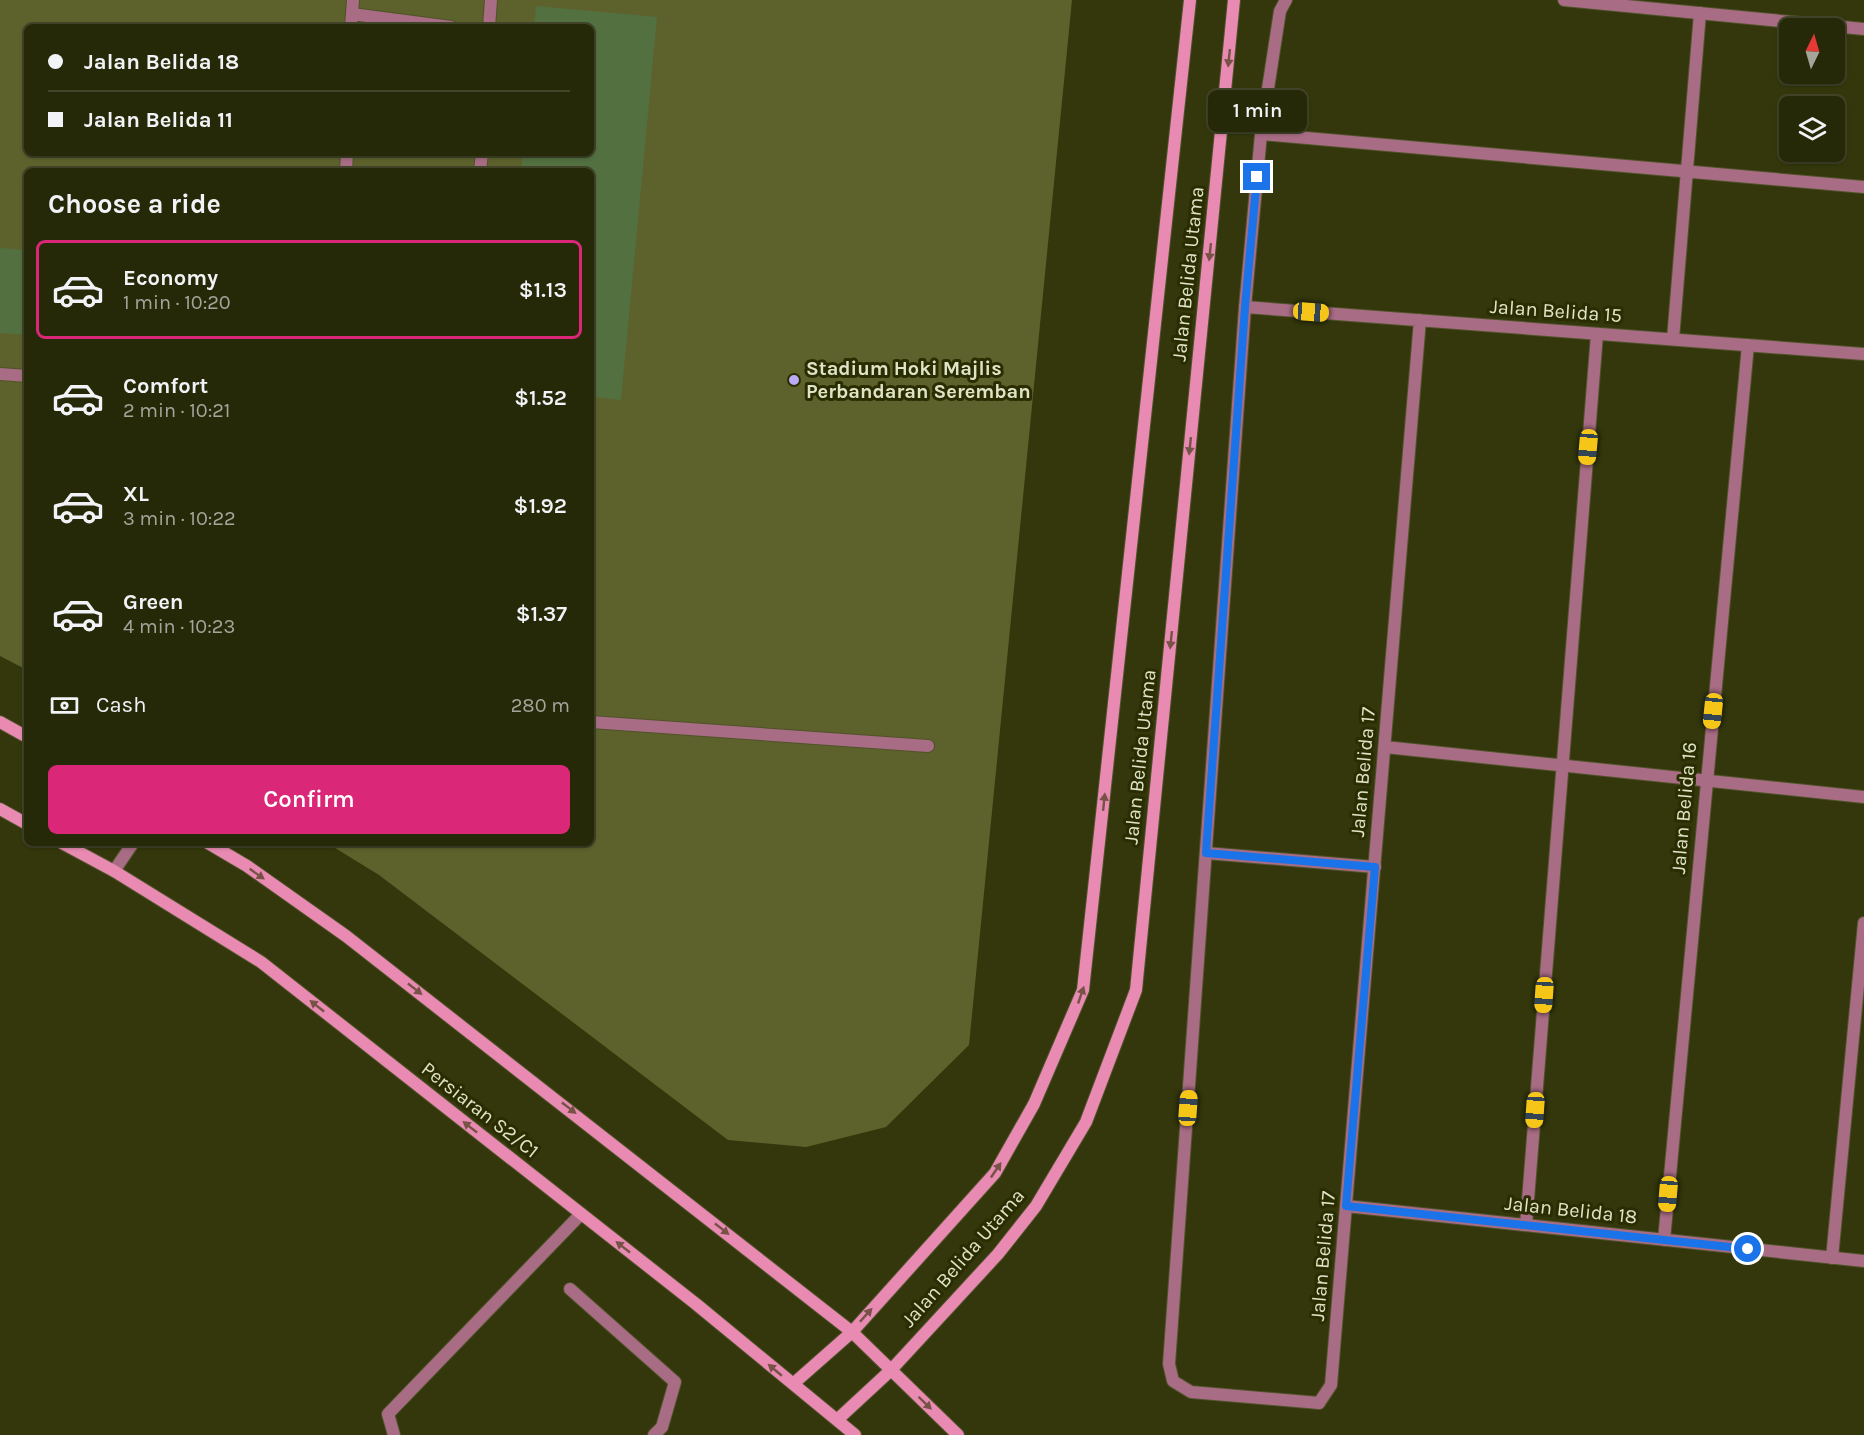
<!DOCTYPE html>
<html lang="en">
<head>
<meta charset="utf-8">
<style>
	body { margin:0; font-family:Karla,sans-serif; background:#2e3112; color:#f1f3f6; height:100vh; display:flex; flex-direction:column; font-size:22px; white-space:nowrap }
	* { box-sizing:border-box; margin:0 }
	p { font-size:20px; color:#a4a69c }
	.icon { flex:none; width:33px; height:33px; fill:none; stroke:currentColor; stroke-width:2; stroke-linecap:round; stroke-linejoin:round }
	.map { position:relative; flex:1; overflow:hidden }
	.sheet { position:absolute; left:24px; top:168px; width:570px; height:678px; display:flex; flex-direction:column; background:#262908; border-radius:9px; box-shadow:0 2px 4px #0004,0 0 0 2px #424529 }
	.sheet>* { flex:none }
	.top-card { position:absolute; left:24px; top:24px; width:570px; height:132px; border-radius:9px; box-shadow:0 2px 4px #0004,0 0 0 2px #424529; display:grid; align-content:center; height:132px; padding:0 24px; background:#262908 }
	.needle { width:39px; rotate:5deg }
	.tools { position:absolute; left:1779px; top:18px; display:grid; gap:12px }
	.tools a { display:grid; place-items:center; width:66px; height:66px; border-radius:9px; background:#262908; box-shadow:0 2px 4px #0004,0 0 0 2px #424529; font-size:30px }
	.end { position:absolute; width:27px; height:27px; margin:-14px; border:8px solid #1a73e8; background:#fff; box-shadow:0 0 0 3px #fff }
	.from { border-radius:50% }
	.bubble { position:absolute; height:42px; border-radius:9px; background:#262908; box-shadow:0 2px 4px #0004,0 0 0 2px #424529; font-size:20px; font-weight:600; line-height:42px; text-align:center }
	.car { position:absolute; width:18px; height:36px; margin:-18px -9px; border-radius:8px; box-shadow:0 0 4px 2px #0007; background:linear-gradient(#f5c518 24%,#345 0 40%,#f5c518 0 76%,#345 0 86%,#f5c518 0) }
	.top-card b { display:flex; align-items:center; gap:21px; height:57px; font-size:22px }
	.top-card b+b { border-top:2px solid #424529 }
	.top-card i { width:15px; height:15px; background:#f1f3f6 }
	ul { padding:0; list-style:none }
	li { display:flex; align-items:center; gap:18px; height:99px; margin:0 12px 9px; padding:0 12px; border:3px solid transparent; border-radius:9px }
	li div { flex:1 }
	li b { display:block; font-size:22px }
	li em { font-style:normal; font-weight:600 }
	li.active { border-color:#db2777 }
	li>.icon { width:54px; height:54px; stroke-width:1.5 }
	h2 { padding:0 24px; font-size:27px; line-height:72px }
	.pay { display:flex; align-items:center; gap:15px; height:66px; padding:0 24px; font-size:22px }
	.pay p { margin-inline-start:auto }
	.action { display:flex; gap:12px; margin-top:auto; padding:12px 24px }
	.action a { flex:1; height:69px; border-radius:9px; background:#db2777; color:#fff; font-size:24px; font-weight:600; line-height:69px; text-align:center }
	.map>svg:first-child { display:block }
	.green { fill:#5d622c; fill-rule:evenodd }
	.building { fill:#537041 }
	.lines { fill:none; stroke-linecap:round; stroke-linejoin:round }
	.lane-casing { stroke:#4f5329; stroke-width:14 }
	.street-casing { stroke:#4f5329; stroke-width:14 }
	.secondary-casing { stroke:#4f5329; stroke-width:14 }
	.lane { stroke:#a86c84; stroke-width:12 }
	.street { stroke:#a86c84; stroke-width:12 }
	.secondary { stroke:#e88ab1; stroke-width:12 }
	.oneway { fill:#765247 }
	.route { stroke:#1a73e8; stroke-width:8 }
	.poi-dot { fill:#bbaaf6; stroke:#2a2d01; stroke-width:2 }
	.labels { text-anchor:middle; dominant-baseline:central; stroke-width:6; stroke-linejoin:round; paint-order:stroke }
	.street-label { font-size:20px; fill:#dfe4c6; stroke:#2a2d01 }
	.poi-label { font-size:20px; font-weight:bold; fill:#dfe4c6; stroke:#2a2d01; text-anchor:start }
</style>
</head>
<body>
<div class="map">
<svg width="1864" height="1435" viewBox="0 0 1864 1435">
	<rect width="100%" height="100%" fill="#33370b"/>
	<path class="green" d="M0 0H1072L969 1045 886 1127 806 1147 728 1140 379 875 327 843H591V171H27V670L0 656ZM27 27H591V153H27Z"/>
	<path class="building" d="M536 6 657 17 621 400 591 397V171H521L523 153H591V27H534Z
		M0 248 27 250V335L0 333Z"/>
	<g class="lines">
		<defs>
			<path id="lane" d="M352 14 451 27
				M489 27 491 0
				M1261 134 1864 187
				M480 171 482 153
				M1245 307 1169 1364 1173 1381 1191 1392 1319 1403
				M1673 339 1700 13
				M0 374 27 376
				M591 722 928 746
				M1206 853 1375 867
				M1526 1225 1597 334
				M1832 1258 1864 923
				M570 1289 675 1382 662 1427 654 1435
				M394 1435 388 1414 581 1214"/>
			<path id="street" d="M1286 0 1280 11 1261 134 1245 307 1864 354
				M1564 0 1864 29
				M351 27 353 0
				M346 171 347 153
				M1385 747 1864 797
				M114 871 133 843
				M1346 1206 1864 1261
				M1664 1240 1748 345
				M1319 1403 1331 1385 1420 320"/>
			<path id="secondary" d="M0 722 27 737
				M0 809 27 824
				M62 843 114 871 261 962 696 1304 855 1435
				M208 843 247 866 346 936 852 1332 958 1435
				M793 1384 852 1332 995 1173 1034 1104 1083 990 1190 0
				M837 1420 891 1370 998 1254 1036 1206 1086 1122 1136 990 1234 0"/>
		</defs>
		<use href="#lane" class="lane-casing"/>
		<use href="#street" class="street-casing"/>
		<use href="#secondary" class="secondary-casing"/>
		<use href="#lane" class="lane"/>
		<use href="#street" class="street"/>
		<use href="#secondary" class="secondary"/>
	</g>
	<defs><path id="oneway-solid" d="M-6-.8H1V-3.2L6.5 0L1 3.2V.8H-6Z" transform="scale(1.5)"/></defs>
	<g class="oneway">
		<use href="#oneway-solid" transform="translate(1229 58) rotate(96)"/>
		<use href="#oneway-solid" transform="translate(1210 252) rotate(96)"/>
		<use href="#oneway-solid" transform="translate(1190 446) rotate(96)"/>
		<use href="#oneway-solid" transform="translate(1171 640) rotate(96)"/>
		<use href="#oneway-solid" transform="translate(1104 802) rotate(-84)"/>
		<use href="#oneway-solid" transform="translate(257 874) rotate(35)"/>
		<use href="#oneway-solid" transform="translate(415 989) rotate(38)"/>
		<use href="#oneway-solid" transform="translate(1081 995) rotate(-71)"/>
		<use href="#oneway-solid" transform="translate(317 1006) rotate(-142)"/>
		<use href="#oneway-solid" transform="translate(569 1108) rotate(38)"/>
		<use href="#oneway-solid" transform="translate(470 1127) rotate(-142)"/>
		<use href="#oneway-solid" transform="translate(996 1170) rotate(-56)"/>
		<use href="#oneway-solid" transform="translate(722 1229) rotate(38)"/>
		<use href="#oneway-solid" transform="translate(623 1247) rotate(-142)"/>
		<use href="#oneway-solid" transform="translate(866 1315) rotate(-48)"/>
		<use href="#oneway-solid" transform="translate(775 1370) rotate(-140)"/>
		<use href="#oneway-solid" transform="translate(925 1403) rotate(44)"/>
	</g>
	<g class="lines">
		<path class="route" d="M1257 177 1245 307 1206 853 1375 867 1346 1206 1748 1249"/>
	</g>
	<circle class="poi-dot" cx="794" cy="380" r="6"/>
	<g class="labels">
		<g class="street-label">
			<text transform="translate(1188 274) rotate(-84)">Jalan Belida Utama</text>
			<text transform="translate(1556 311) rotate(4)">Jalan Belida 15</text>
			<text transform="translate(1140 757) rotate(-84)">Jalan Belida Utama</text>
			<text transform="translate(1363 772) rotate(-85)">Jalan Belida 17</text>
			<text transform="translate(1684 808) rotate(-85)">Jalan Belida 16</text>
			<text transform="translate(480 1110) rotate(38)">Persiaran S2/C1</text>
			<text transform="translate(1571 1210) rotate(6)">Jalan Belida 18</text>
			<text transform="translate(1323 1256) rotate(-85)">Jalan Belida 17</text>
			<text transform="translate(963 1258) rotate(-49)">Jalan Belida Utama</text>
		</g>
		<g class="poi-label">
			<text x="806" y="368">Stadium Hoki Majlis<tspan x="806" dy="23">Perbandaran Seremban</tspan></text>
		</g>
	</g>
</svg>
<div class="tools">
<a><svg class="needle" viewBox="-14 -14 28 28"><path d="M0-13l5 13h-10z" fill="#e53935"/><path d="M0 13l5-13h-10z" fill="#a4a69c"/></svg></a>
<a><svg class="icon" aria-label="layers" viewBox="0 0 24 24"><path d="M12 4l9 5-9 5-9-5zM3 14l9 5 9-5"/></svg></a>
</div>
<i class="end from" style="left:1748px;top:1249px"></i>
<i class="end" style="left:1257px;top:177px"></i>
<div class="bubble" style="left:1208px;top:90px;width:99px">1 min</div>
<i class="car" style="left:1311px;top:312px;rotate:94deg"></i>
<i class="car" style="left:1588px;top:447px;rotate:185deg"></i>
<i class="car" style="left:1713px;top:711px;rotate:186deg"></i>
<i class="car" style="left:1544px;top:995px;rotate:184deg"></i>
<i class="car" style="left:1188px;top:1108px;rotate:4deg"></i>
<i class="car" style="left:1535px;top:1110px;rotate:184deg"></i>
<i class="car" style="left:1668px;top:1194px;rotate:185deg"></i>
<div class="top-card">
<b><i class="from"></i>Jalan Belida 18</b>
<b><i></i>Jalan Belida 11</b>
</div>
<section class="sheet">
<h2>Choose a ride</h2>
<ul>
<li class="active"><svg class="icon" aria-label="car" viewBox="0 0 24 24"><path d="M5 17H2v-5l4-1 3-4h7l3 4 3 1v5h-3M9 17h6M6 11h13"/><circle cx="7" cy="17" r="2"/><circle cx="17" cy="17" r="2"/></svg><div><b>Economy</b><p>1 min · 10:20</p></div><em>$1.13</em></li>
<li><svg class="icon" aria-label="car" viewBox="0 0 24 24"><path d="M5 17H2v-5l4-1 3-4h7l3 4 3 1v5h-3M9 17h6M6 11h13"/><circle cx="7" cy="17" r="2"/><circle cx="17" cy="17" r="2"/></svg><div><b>Comfort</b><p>2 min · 10:21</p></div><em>$1.52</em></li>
<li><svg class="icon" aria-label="car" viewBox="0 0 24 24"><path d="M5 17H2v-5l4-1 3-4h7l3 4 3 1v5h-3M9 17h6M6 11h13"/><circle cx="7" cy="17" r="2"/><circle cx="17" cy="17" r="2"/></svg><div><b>XL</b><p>3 min · 10:22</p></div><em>$1.92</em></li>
<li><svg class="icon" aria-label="car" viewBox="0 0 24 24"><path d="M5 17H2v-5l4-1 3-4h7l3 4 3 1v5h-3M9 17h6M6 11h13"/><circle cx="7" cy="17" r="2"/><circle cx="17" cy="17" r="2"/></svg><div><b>Green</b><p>4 min · 10:23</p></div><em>$1.37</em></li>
</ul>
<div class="pay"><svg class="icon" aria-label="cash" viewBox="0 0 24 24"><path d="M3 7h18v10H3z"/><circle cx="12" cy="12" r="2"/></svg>Cash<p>280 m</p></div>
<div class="action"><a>Confirm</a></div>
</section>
</div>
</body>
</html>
